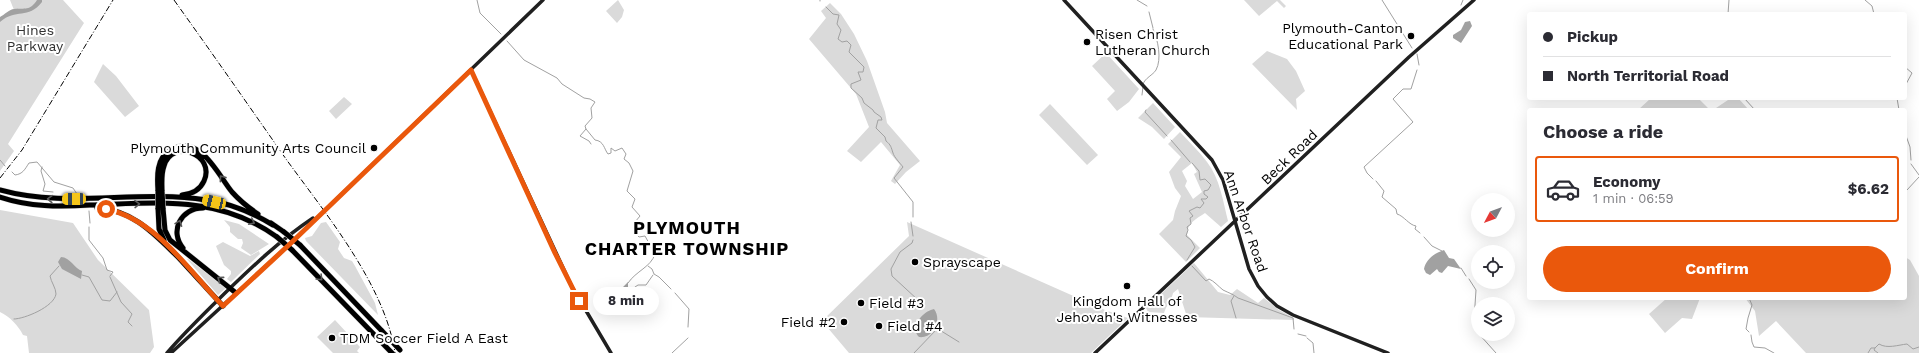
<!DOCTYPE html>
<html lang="en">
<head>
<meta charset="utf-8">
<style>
	body { margin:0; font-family:"Work Sans",sans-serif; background:#f2f2f3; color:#2b2b33; height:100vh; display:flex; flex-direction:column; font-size:15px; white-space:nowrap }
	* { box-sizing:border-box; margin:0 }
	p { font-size:13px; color:#7c7c81 }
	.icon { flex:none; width:22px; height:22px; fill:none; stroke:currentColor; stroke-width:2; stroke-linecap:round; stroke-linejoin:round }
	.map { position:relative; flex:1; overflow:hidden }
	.sheet { position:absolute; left:1527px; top:108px; width:380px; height:192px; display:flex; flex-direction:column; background:#fff; border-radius:4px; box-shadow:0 4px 16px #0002 }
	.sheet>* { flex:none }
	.banner { position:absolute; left:1527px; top:12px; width:380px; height:88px; border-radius:4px; box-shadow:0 4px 16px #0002; display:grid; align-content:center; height:88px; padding:0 16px; background:#fff }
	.needle { width:26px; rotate:229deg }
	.tools { position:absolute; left:1471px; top:193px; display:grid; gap:8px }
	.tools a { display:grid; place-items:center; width:44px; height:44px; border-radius:50%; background:#fff; box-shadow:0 4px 16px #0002; font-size:20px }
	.end { position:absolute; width:18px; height:18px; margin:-9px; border:5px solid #ea580c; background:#fff; box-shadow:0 0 0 2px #fff }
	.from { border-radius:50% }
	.bubble { position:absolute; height:28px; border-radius:14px; background:#fff; box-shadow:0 4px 16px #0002; font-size:13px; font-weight:700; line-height:28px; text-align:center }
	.car { position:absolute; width:12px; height:24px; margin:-12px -6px; border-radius:5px; box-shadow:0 0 3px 1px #0007; background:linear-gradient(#f5c518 24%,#345 0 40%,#f5c518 0 76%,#345 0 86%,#f5c518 0) }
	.banner b { display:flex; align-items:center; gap:14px; height:38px; font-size:15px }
	.banner b+b { border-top:1px solid #e1e1e2 }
	.banner i { width:10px; height:10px; background:#2b2b33 }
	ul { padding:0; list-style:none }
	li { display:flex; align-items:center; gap:12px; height:66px; margin:0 8px 6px; padding:0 8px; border:2px solid #e1e1e2; border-radius:4px }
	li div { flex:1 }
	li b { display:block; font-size:15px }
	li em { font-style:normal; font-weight:700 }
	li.on { border-color:#ea580c }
	li>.icon { width:36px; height:36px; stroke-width:1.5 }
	h2 { padding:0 16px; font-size:18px; line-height:48px }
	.action { display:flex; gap:8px; margin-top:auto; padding:8px 16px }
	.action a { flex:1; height:46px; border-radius:24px; background:#ea580c; color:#fff; font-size:16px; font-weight:700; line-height:46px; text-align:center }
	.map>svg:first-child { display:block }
	.green { fill:#dadada; fill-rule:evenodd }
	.water { fill:#a1a1a1 }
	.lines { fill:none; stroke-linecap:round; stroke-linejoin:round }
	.stream { stroke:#a1a1a1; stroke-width:1 }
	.highway-casing { stroke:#dbdbdb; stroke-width:6 }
	.secondary { stroke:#202020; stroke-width:3.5 }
	.highway { stroke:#000; stroke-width:5 }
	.rail { stroke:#000; stroke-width:1; stroke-dasharray:6 2 1 2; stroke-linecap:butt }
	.highway-bridge-casing { stroke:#dbdbdb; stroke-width:6; stroke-linecap:butt }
	.highway-bridge { stroke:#000; stroke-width:5 }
	.oneway { stroke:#595959 }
	.route { stroke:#ea580c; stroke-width:5 }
	.poi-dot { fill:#000; stroke:#fff; stroke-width:1.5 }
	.labels { text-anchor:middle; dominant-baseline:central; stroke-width:4; stroke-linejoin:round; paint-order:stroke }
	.poi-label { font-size:14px; fill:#000; stroke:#fff; text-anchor:start }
	.park-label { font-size:14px; fill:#313131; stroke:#fff }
	.street-label { font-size:14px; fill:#000; stroke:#fff }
	.district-label { font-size:18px; font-weight:bold; letter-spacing:1px; fill:#000; stroke:#fff }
</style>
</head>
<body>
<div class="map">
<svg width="1919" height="353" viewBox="0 0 1919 353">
	<rect width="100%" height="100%" fill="#fff"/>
	<path class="green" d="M10 0H63L84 23 8 144 14 151 0 171V18L14 10Z
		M618 0 624 10 622 17 617 23 606 11Z
		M1244 0H1280L1286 6 1284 8 1277 1 1259 16Z
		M830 3 841 14 854 34 867 61 885 112 887 123 920 161 906 172 895 184 891 181 900 165 881 142 861 162 847 151 869 127 856 94 809 39 826 18 821 11Z
		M1267 51 1287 59 1296 71 1305 91 1296 99 1297 110 1252 64Z
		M1106 53 1139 89 1129 102 1117 111 1107 99 1115 91 1092 66Z
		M103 64 116 76 139 106 125 117 94 82Z
		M344 97 352 104 336 119 329 111Z
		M1651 98H1698L1710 110H1672L1669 108 1666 110H1638Z
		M1731 98H1738L1749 110H1713Z
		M1153 103 1175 127 1164 139 1152 127 1138 118Z
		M1050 104 1098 155 1087 165 1039 115Z
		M1180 132C1189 142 1199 151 1207 162 1220 179 1223 201 1228 221L1221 227 1205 213C1196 219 1187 223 1187 235L1200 248 1186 262 1159 234 1173 220 1175 211 1181 196 1175 188 1169 172 1181 157 1168 144ZM1192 163 1197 172 1194 174 1202 192 1193 199 1185 186 1187 181 1182 171Z
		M0 210 73 223 98 260 149 310 154 347 150 353H29L27 336 23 335C18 325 10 317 0 312Z
		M224 220 239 224 269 244 251 255 241 248 243 243 242 239H238L230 232V227Z
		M326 222 340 242 338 249 344 258 352 261 355 266 375 303 378 315 306 241 305 238 312 236 321 223Z
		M907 222 1105 310 1128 318 1091 353H849L822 321 909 236Z
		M223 242 250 256 259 251 260 254 231 282 227 279 231 274V271L224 265 216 246Z
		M1905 257 1910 260 1919 276V353H1806L1776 321 1759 336 1755 311 1745 298H1905Z
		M187 259H188L226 288 218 295Z
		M1194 263 1218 292 1230 295 1237 289 1258 303 1264 298 1279 310 1294 318V320L1187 317 1178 289 1173 293C1172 299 1166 306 1164 313L1148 312 1146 308Z
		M1667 298H1700L1692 319 1682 318 1665 333 1649 314Z
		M335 320 360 347 357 351 359 353H333L317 337Z"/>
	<path class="water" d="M37 0H42V2C28 20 16 8 0 22V17C4 15 10 9 14 9 25 8 30 11 37 0Z
		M1470 21 1472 26 1461 43 1453 38V35L1461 30 1465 22Z
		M1444 250 1449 258 1454 259 1461 269 1448 266 1442 273 1439 272 1437 269 1430 275 1426 273 1424 269C1426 259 1435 253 1444 250Z
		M61 257C70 257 75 269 82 271L81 279 62 269 58 262Z
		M628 282V287H635C634 307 615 308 600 311L597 309 595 304 615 295Z
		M934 309C943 321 932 339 919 337 909 327 923 311 934 309Z"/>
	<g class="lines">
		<path class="stream" d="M477 0 480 13 501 34
			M820 0V1
			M1137 0 1147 6
			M1382 0 1412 48
			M1865 0 1872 6 1874 14
			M1461 5 1463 0
			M826 7 833 14 839 15 837 24 841 30 838 39 842 42 847 41 851 45 849 52 864 67 863 72H858L861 80 851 84V88L862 98 864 103 873 110 874 112 881 117 882 120H878L876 128 885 137 886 141C891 145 891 147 893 153 894 157 900 163 903 167L894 178 913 202V217
			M1149 12 1153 28
			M1728 14 1729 0
			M507 41 524 60 557 78 562 84 584 98 590 99 595 102 591 108 592 118 585 126 586 129 580 136 589 141 591 144
			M1417 54 1419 65
			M1905 67 1912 73 1905 86
			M1143 84C1145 78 1153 75 1156 70 1162 59 1158 40 1153 29
			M1142 95 1143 87
			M1744 98 1755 110
			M1897 98 1899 110
			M1146 110 1145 112 1167 136
			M586 129 595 140C604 141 604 149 608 154L611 153V148L615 151 622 148 626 154 624 159 629 163 633 171 627 191 635 199 632 207 640 216 635 222 637 231 636 234 639 237 645 236 655 254C651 267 636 271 628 283
			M1905 133 1910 147 1911 160
			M1171 140 1190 162
			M0 160 5 166
			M1911 164 1919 175
			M42 167 41 171 45 184 43 191 53 192
			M12 172 15 175C23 174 25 169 29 163L37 162 54 182 73 188 77 194
			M1373 179 1367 173 1364 167 1413 122 1393 99 1403 89H1411L1417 70
			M1376 181 1384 191 1382 197 1396 209 1397 214C1404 216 1409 225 1416 226L1415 229 1420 233
			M1907 190 1919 177
			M89 211 90 223
			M911 222 913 236
			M89 227V240L103 258 107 270 113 272 110 276
			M1424 237 1432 246 1442 251
			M913 240 912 243 900 252 891 269 892 276 918 300
			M1187 260 1195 247 1191 240 1186 236 1188 230 1187 227 1191 224 1190 218 1193 216 1189 211 1197 207 1200 208 1204 203 1201 199H1206L1208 197 1204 194V191L1208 190 1211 185 1205 179 1200 180 1199 171 1192 163
			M648 266 652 269 654 274 659 277 671 289
			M1192 266 1206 281 1209 279C1214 281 1218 286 1223 290 1229 293 1233 294 1238 298L1293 318 1294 329
			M1461 268 1466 276
			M82 275 89 277 102 300 110 301 117 292
			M110 277 121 302 132 314 128 322 132 326
			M1469 279 1476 290 1474 320 1478 334
			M635 287 638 285H646L653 275
			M675 293 689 309 688 327
			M1234 296 1231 301 1236 318
			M1749 298 1752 305 1748 318 1746 329 1749 332
			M14 319C24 319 54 307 56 294 56 288 51 282 50 276L59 266
			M938 329 959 342
			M1298 334 1306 336
			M1479 334 1496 353
			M1751 335 1752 342 1754 347 1765 348 1774 353
			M1307 338 1313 343 1314 353
			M1875 348 1874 350 1878 353
			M672 353 688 338
			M914 353 937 329
			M1868 353 1871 348H1875L1879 344C1887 349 1898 345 1907 344L1913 349 1919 347"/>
		<defs>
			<path id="highway" d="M0 190C68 209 137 189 206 200 229 203 253 213 273 225
				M158 191C157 176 156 158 171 150 200 133 218 175 232 192 240 201 249 208 258 214
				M162 191C162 183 161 174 164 166 172 138 216 154 204 181 200 190 192 194 182 195
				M0 197C30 207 59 207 90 205 158 203 219 195 277 237
				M97 208C134 210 155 235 180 259
				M158 208 159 229 164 240
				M163 208 165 230 170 240 236 293
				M271 223 284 232
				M300 245 382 331
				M183 248C169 231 181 208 203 208
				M292 250 392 353
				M178 257 223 306"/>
		</defs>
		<use href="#highway" class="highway-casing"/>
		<path class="secondary" d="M1064 0 1212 160 1223 180 1249 269 1258 286 1267 297 1277 306 1293 315 1388 353
			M471 70 572 287 611 353
			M167 353C185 332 205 313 224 294 252 267 280 240 313 218
			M171 353 291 243 543 0
			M1095 353 1409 57 1474 0"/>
		<use href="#highway" class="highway"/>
		<path class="rail" d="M174 0C212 53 249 106 286 159 325 213 385 285 395 353
			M0 178 22 150 113 0"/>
		<defs>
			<path id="highway-bridge" d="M158 191V208
				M162 191 163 208
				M284 232 300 245
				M277 237 292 250
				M382 331 400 350"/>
		</defs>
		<use href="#highway-bridge" class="highway-bridge-casing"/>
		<use href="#highway-bridge" class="highway-bridge"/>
	</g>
	<defs><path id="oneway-chevron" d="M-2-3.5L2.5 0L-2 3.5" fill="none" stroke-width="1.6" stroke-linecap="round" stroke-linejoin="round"/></defs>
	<g class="oneway">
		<use href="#oneway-chevron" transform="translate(222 178) rotate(-126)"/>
		<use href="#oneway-chevron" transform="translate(50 199) rotate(-178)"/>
		<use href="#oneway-chevron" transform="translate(137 204) rotate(-1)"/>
		<use href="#oneway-chevron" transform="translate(252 222) rotate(27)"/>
		<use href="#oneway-chevron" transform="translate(179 223) rotate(-69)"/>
		<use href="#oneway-chevron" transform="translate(320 278) rotate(46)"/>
		<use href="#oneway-chevron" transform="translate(220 279) rotate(-143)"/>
	</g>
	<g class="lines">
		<path class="route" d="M106 209C156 219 189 271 223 306L291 243 471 70 555 253 579 301"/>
	</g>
	<g class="poi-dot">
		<circle cx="1411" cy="36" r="4"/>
		<circle cx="1087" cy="42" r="4"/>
		<circle cx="374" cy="148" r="4"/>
		<circle cx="915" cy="262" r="4"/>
		<circle cx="1127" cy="286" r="4"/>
		<circle cx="861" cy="303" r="4"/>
		<circle cx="844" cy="322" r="4"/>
		<circle cx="879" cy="326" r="4"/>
		<circle cx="332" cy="338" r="4"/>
	</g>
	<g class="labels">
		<g class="poi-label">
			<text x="1403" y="28" text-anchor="end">Plymouth-Canton<tspan x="1403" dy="16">Educational Park</tspan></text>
			<text x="1095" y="34">Risen Christ<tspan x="1095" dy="16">Lutheran Church</tspan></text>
			<text x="366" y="148" text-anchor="end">Plymouth Community Arts Council</text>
			<text x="923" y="262">Sprayscape</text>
			<text x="1127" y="301" text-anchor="middle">Kingdom Hall of<tspan x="1127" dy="16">Jehovah's Witnesses</tspan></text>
			<text x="869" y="303">Field #3</text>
			<text x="836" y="322" text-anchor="end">Field #2</text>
			<text x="887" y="326">Field #4</text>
			<text x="340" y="338">TDM Soccer Field A East</text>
		</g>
		<g class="park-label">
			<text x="35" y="30">Hines<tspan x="35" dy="16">Parkway</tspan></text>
		</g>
		<g class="street-label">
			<text transform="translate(1289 157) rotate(-44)">Beck Road</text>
			<text transform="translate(1246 221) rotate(71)">Ann Arbor Road</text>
		</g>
		<g class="district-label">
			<text x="687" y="227">PLYMOUTH<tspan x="687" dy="21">CHARTER TOWNSHIP</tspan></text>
		</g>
	</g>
</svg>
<div class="tools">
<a><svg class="needle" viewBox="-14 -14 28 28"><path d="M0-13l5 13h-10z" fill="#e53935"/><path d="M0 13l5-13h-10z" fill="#7c7c81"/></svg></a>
<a><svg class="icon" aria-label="locate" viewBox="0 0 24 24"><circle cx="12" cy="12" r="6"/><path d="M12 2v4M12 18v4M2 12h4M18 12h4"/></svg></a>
<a><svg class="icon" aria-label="layers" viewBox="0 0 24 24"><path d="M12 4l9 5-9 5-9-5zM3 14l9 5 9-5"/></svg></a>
</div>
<i class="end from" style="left:106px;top:209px"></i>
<i class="end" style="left:579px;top:301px"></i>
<div class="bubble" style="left:593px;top:287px;width:66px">8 min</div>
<i class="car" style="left:74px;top:199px;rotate:269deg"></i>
<i class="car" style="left:214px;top:202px;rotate:283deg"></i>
<div class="banner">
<b><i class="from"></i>Pickup</b>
<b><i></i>North Territorial Road</b>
</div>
<section class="sheet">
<h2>Choose a ride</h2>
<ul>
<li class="on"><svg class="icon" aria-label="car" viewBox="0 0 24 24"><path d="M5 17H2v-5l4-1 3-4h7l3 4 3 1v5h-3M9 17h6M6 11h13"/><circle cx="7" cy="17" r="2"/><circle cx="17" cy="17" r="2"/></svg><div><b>Economy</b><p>1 min · 06:59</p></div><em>$6.62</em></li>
</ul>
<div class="action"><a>Confirm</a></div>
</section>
</div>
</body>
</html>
